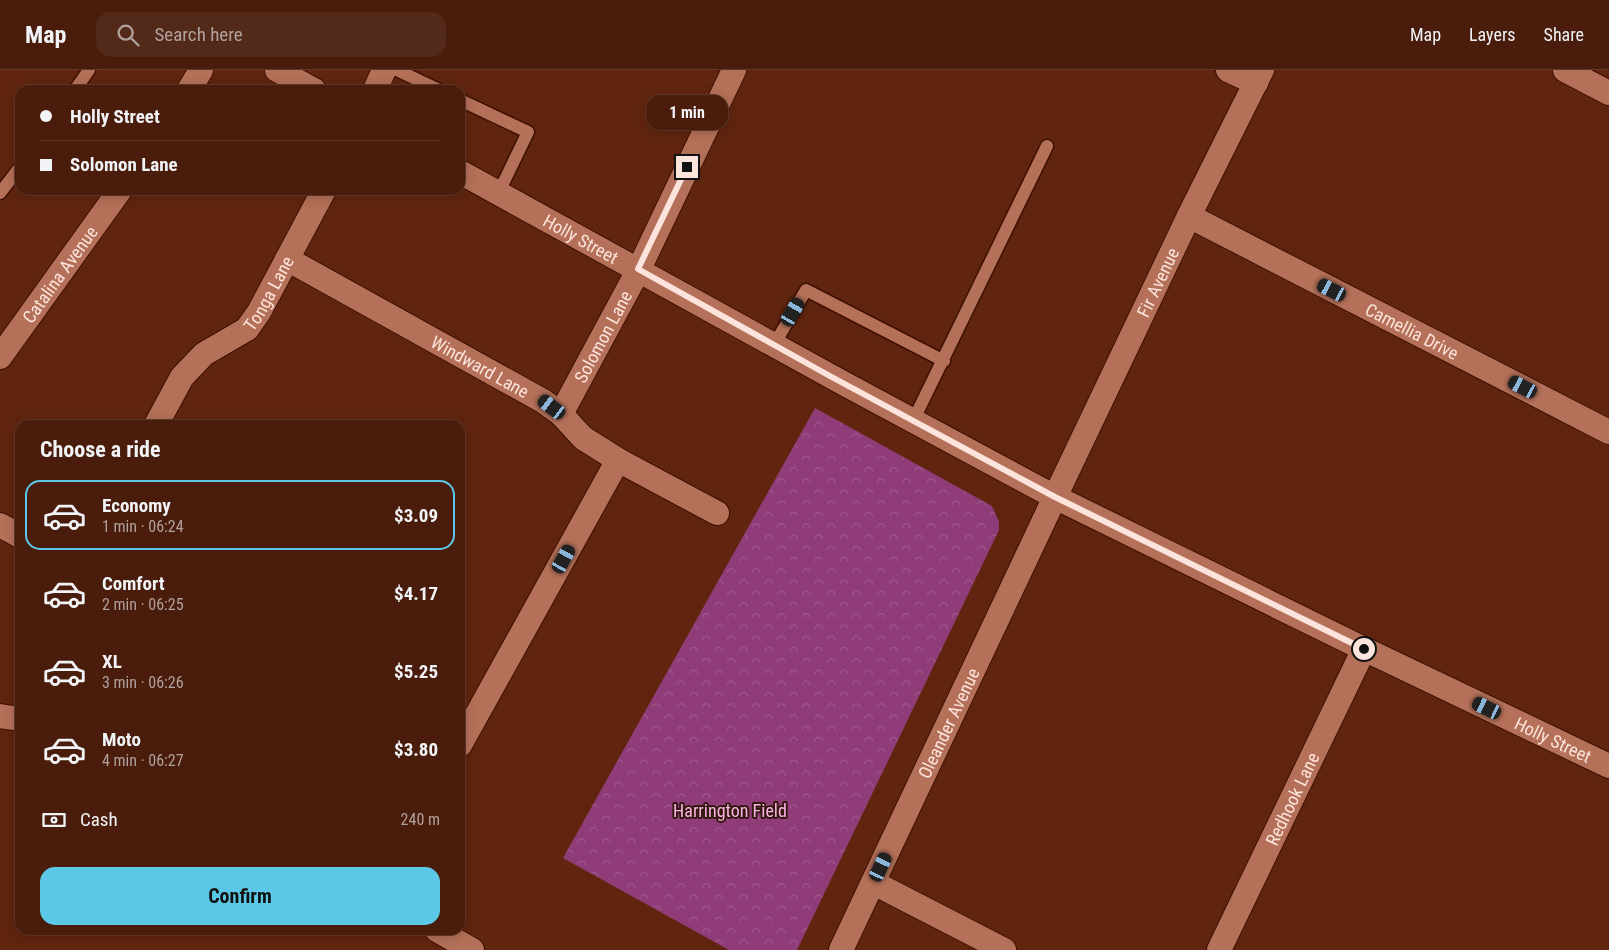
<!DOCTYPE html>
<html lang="en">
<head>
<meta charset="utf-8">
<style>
	body { margin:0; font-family:"Roboto Condensed",sans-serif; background:#532919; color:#f1f3f6; height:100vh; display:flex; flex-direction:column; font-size:19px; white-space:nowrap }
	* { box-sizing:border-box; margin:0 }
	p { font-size:16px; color:#b1a19d }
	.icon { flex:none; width:28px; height:28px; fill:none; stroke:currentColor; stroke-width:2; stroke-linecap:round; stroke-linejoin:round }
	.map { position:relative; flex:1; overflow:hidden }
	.sheet { position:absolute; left:15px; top:350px; width:450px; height:515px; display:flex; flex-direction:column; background:#491c0b; border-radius:15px; box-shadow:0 2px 12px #0003,0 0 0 1px #613a2c }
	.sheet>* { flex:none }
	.top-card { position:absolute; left:15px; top:15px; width:450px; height:110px; border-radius:15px; box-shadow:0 2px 12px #0003,0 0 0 1px #613a2c; display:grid; align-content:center; height:110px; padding:0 25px; background:#491c0b }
	.end { position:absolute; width:22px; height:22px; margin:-11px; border:6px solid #fce4dc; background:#111; box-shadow:0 0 0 2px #111 }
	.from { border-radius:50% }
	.bubble { position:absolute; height:35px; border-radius:15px; background:#491c0b; box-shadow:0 2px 12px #0003,0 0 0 1px #613a2c; font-size:16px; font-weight:700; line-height:35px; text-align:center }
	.car { position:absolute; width:15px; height:30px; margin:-15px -8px; border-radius:6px; box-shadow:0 0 4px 1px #0007; background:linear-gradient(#222 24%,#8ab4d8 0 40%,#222 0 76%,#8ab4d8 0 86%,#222 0) }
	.top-card b { display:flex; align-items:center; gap:18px; height:48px; font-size:19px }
	.top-card b+b { border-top:1px solid #613a2c }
	.top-card i { width:12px; height:12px; background:#f1f3f6 }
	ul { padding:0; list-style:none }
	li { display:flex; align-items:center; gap:15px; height:70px; margin:0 10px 8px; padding:0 15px; border:2px solid transparent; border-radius:15px }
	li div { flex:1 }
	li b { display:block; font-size:19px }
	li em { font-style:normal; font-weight:700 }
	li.selected { border-color:#5bc8e7 }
	li>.icon { width:45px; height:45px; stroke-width:1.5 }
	h2 { padding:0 25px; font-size:22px; line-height:60px }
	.pay { display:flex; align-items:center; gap:12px; height:55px; padding:0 25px; font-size:19px }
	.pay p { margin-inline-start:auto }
	.cta { display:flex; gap:10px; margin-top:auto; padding:10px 25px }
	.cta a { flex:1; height:58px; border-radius:15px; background:#5bc8e7; color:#111; font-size:20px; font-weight:700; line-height:58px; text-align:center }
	header { display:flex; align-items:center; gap:30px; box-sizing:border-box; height:70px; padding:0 25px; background:#491c0b; border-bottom:1px solid #613a2c }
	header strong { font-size:24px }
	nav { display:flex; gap:28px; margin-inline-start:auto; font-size:18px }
	.search { width:350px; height:45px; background:#532919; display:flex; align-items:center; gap:12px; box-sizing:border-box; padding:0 18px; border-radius:15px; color:#b1a19d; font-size:19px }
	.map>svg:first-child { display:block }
	.park { fill:url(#park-crowns) }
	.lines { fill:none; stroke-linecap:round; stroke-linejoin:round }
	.lane-casing { stroke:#3d1002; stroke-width:15 }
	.street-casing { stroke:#3d1002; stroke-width:26 }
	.lane { stroke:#b47058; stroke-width:12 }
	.street { stroke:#b47058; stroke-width:24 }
	.route { stroke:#fce4dc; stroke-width:6 }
	.labels { text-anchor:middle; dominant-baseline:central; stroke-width:4; stroke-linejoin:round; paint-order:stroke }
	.street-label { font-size:18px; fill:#fce4dc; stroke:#34190f }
	.park-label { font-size:18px; fill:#fdb4e5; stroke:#34190f }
</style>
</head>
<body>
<header>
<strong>Map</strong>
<div class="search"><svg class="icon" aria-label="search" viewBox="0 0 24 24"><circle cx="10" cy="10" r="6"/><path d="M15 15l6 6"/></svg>Search here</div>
<nav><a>Map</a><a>Layers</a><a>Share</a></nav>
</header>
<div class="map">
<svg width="1609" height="880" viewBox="0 0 1609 880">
	<defs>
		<pattern id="park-crowns" width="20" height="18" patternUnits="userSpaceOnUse" patternTransform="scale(1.25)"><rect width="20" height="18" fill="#8f3c79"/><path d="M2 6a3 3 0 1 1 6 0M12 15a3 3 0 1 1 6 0" fill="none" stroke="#a0588b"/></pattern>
	</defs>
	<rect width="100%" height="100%" fill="#61250f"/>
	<path class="park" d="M815 338 992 436 999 452V460L797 880H729L563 788Z"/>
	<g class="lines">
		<defs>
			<path id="lane" d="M397 0 439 20
				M75 20 89 0
				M460 30 528 62 498 124
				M0 123 20 97
				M774 275 806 220 944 291
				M913 351 1047 76"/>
			<g id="street">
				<path d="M277 0 314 20"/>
				<path d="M1228 0 1256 13"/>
				<path d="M1565 0 1609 23"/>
				<path d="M189 20 201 0"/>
				<path d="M375 20 384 0"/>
				<path id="s1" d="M460 102 843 313 1055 427 1364 579 1609 696"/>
				<path id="s2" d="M1189 146 1609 362"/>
				<path id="s3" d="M287 189 543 331 561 344 583 368 618 390 717 443"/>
				<path id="s4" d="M0 287 120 120"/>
				<path id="s5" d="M561 344 639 199 734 0"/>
				<path id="s6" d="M156 355 182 307 204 284 247 259 259 242 324 120"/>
				<path d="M0 455 20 466"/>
				<path d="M0 646 20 649"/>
				<path d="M460 675 618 390"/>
				<path d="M874 813 1004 880"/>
				<path d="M437 860 472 880"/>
				<path id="s7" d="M841 880 1055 427 1189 146 1262 0"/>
				<path id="s8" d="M1219 880 1364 579"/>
			</g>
		</defs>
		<use href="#lane" class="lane-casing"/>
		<use href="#street" class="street-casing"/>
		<use href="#lane" class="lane"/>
		<use href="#street" class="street"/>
	</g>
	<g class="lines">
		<path class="route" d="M687 97 638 199 828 305 1055 427 1364 579"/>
	</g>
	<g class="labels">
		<g class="street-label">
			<text stroke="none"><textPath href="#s1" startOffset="138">Holly Street</textPath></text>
			<text stroke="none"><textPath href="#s4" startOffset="102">Catalina Avenue</textPath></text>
			<text stroke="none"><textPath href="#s7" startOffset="739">Fir Avenue</textPath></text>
			<text stroke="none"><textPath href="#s6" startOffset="178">Tonga Lane</textPath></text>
			<text stroke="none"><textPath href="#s2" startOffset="251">Camellia Drive</textPath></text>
			<text stroke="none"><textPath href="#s5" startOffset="88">Solomon Lane</textPath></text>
			<text stroke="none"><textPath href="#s3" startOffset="221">Windward Lane</textPath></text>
			<text stroke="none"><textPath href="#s7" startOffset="251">Oleander Avenue</textPath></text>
			<text stroke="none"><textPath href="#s1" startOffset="1232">Holly Street</textPath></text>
			<text stroke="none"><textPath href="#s8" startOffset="168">Redhook Lane</textPath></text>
		</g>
		<g class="park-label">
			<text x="730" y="740">Harrington Field</text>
		</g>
	</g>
</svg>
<i class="end from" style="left:1364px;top:579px"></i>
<i class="end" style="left:687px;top:97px"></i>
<div class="bubble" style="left:646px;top:25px;width:82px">1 min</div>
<i class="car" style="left:1332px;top:220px;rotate:297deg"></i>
<i class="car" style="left:793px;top:242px;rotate:30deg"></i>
<i class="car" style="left:1523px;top:317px;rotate:297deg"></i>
<i class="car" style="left:552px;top:337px;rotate:307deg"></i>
<i class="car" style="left:564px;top:489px;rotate:29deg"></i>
<i class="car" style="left:1487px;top:638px;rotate:296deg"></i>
<i class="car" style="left:881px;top:797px;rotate:25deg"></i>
<div class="top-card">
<b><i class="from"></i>Holly Street</b>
<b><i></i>Solomon Lane</b>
</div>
<section class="sheet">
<h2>Choose a ride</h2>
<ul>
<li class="selected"><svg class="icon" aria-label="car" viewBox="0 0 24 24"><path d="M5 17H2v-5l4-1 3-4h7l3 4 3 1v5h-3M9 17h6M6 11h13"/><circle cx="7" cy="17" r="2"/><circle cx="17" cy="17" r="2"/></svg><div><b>Economy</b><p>1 min · 06:24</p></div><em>$3.09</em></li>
<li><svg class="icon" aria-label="car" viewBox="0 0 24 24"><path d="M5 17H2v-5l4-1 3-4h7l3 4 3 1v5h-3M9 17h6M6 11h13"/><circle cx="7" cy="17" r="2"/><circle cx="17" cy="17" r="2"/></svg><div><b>Comfort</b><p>2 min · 06:25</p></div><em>$4.17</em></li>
<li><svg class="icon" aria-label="car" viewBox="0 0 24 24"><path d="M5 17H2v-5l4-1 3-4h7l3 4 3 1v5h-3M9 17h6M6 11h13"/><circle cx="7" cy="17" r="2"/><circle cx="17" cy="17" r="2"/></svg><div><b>XL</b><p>3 min · 06:26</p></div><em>$5.25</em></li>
<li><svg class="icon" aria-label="car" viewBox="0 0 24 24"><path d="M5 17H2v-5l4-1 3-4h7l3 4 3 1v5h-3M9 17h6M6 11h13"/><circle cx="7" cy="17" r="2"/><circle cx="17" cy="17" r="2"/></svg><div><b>Moto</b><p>4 min · 06:27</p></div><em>$3.80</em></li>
</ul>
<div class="pay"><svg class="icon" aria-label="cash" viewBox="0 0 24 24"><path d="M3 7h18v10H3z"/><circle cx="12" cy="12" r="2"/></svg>Cash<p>240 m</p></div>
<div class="cta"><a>Confirm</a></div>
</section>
</div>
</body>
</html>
